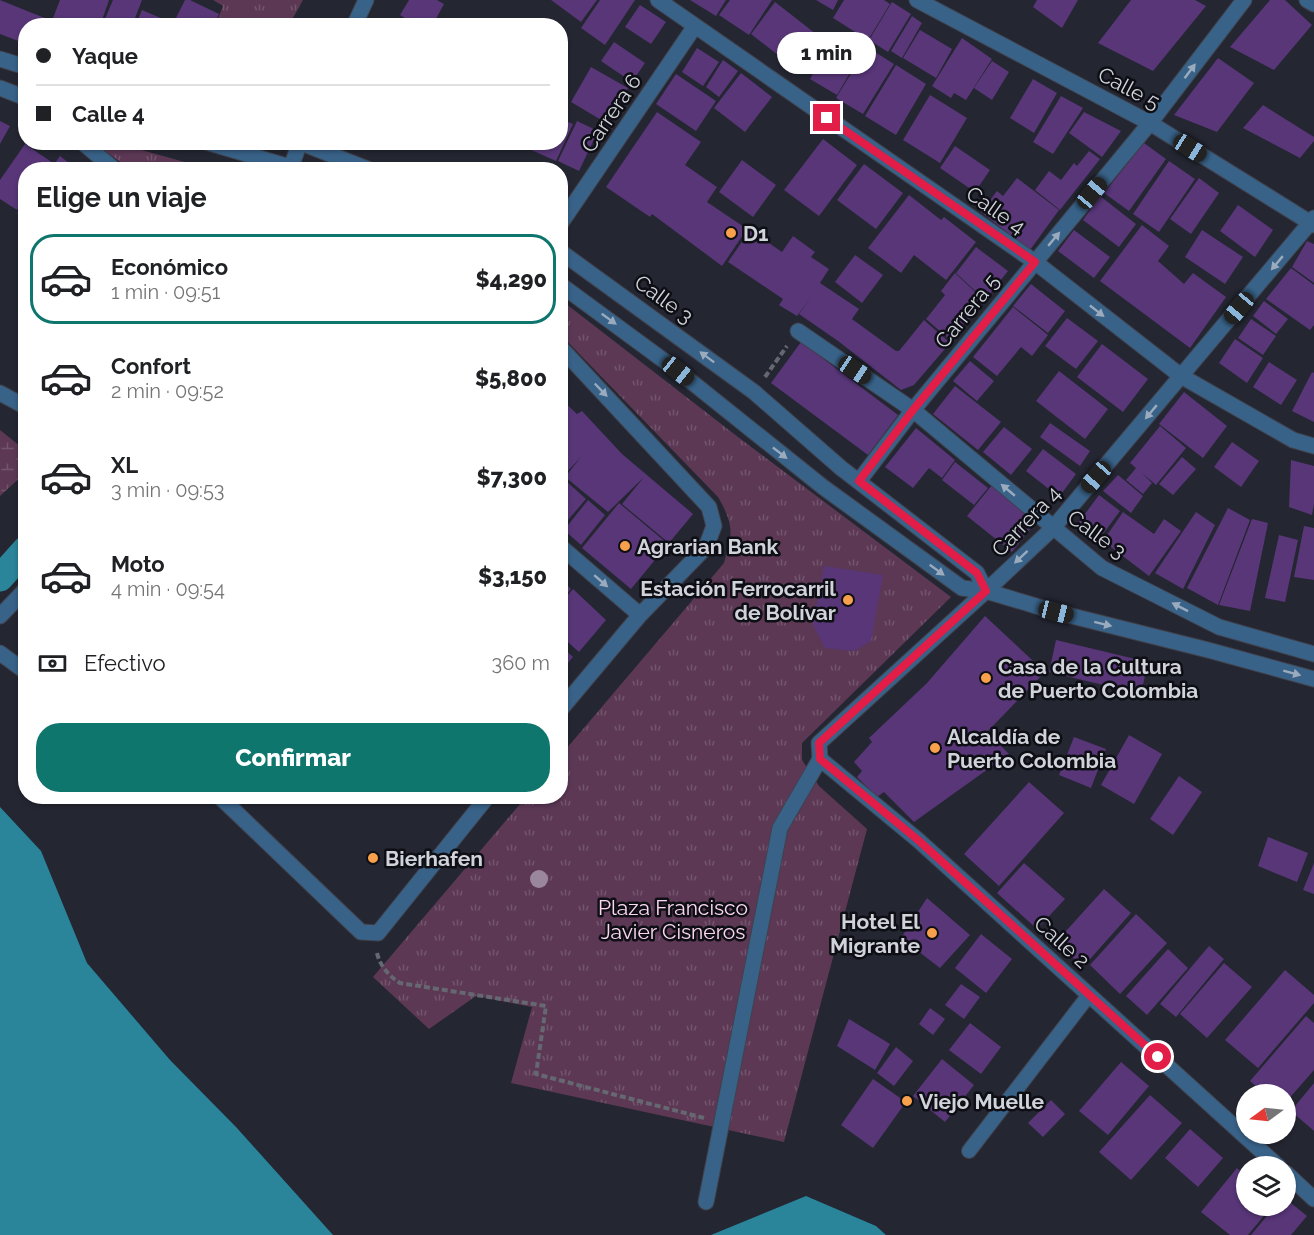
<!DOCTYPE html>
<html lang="es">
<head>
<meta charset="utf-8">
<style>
	body { margin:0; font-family:Raleway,sans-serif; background:#f2f2f2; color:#202124; height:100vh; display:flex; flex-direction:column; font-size:22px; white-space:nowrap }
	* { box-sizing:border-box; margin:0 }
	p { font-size:20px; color:#757577 }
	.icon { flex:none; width:33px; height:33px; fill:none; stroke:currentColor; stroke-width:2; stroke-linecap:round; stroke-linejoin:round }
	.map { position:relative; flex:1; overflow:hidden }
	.drawer { position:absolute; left:18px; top:162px; width:550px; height:642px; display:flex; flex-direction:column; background:#fff; border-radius:24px; box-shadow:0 2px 4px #0004 }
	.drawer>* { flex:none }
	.hud { position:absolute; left:18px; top:18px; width:550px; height:132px; border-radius:24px; box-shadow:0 2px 4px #0004; display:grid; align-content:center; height:132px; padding:0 18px; background:#fff }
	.needle { width:39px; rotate:255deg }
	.controls { position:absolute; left:1236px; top:1084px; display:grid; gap:12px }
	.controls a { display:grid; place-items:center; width:60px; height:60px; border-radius:50%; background:#fff; box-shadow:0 2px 4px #0004; font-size:30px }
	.end { position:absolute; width:27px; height:27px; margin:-14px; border:8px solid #e11d48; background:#fff; box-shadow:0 0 0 3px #fff }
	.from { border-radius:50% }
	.bubble { position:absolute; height:42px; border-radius:21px; background:#fff; box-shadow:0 2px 4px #0004; font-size:20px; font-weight:800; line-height:42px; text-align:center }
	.car { position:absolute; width:18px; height:36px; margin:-18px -9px; border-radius:8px; box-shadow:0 0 4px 2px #0007; background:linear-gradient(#222 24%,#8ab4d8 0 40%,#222 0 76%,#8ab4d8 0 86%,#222 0) }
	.hud b { display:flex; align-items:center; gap:21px; height:57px; font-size:22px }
	.hud b+b { border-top:2px solid #e0e0e0 }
	.hud i { width:15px; height:15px; background:#202124 }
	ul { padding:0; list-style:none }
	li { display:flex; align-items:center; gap:18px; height:90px; margin:0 12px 9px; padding:0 6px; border:3px solid transparent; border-radius:24px }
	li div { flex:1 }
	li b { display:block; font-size:22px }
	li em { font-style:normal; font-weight:800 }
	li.active { border-color:#0f766e }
	li>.icon { width:54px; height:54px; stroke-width:1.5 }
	h2 { padding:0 18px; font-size:27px; line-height:72px }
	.pay { display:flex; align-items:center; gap:15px; height:66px; padding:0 18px; font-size:22px }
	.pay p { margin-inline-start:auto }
	.cta { display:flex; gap:12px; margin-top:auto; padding:12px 18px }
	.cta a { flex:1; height:69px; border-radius:24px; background:#0f766e; color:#fff; font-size:24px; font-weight:800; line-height:69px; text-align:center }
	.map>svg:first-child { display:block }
	.wetland { fill:url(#wetland-marsh) }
	.park { fill:url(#park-tufts) }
	.water { fill:#2a849a }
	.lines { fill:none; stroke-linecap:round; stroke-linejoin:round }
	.canal { stroke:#2a849a; stroke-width:27 }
	.building { fill:#583678 }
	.service-casing { stroke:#40424d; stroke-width:16 }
	.pedestrian-casing { stroke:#40424d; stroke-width:17 }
	.minor-casing { stroke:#40424d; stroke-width:17 }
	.tertiary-casing { stroke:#40424d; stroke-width:17 }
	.path { stroke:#656771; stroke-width:4; stroke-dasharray:6 3; stroke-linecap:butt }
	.service { stroke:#386288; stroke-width:14 }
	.pedestrian { stroke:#386288; stroke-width:15 }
	.minor { stroke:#386288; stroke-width:15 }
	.tertiary { stroke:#386288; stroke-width:15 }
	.tree { fill:#9b879c }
	.oneway { fill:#9babbe }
	.route { stroke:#e11d48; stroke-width:8 }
	.poi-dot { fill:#f8a04b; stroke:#0e0f15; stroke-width:2 }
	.labels { text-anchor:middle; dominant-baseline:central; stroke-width:5; stroke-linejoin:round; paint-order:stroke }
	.street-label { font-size:21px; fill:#d1d3db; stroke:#0e0f15 }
	.poi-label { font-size:21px; font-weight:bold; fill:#d1d3db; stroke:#0e0f15; text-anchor:start }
	.park-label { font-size:21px; fill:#fcd6f2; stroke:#0e0f15 }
</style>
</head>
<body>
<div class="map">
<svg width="1314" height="1235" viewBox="0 0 1314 1235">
	<defs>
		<pattern id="wetland-marsh" width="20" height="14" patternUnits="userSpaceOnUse" patternTransform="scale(1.5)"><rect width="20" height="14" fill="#5c3855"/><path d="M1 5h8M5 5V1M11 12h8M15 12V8" fill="none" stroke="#72546d"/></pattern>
		<pattern id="park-tufts" width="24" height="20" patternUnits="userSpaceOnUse" patternTransform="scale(1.5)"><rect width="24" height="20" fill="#5c3855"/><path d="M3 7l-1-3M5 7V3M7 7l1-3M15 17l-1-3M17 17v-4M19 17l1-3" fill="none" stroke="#72546d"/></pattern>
	</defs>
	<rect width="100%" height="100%" fill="#242632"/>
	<path class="wetland" d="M0 430 25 450 26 472 0 496Z"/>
	<path class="park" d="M213 0H303L289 25 215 26 223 6Z
		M94 143H116L210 169H130Z
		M561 300 738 437 951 597 802 743V760L819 786 867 829 784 1142 511 1083 532 1007 476 996 429 1029 373 977 526 797 561 796V755L724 563C733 533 734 525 718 497L561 335Z"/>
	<path class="water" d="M0 807 41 851 87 963 170 1060 236 1127 333 1235H0Z
		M806 1196 876 1226 886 1235H711Z"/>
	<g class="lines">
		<path class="canal" d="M0 578 26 549"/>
	</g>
	<path class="building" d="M0 0 47 19 44 26H26V44L0 34Z
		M60 0H109L100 26H50Z
		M113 0H142L132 26H102Z
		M185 0H190L219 14 213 26H172Z
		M409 0H437L444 4 432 26H418L400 15Z
		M551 0H597L581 22Z
		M600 0H635L605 45 581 28Z
		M690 0H726L716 16Z
		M730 0H772L749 35 719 15Z
		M816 0H838L833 10Z
		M844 0H884L890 4 868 40 833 18Z
		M1037 0H1078L1062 28 1033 7Z
		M1131 0H1195L1206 6 1153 71 1098 43Z
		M1270 0H1285L1312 25 1274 70 1230 47Z
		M775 2 816 34 792 66 751 34Z
		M892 2 911 14 888 52 869 40Z
		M640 5 666 22 651 44 625 27Z
		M142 10 163 19 161 26H135Z
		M912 16 922 23 902 58 891 51Z
		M920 30 952 49 936 78 903 58Z
		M833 38 861 54 837 95 810 79Z
		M962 38 992 59 966 100 954 93 951 98 932 86Z
		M614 42 645 63 632 82 601 61Z
		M867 47 894 64 863 114 836 98Z
		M697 48 719 62 703 86 682 72Z
		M1218 58 1254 83 1217 132 1174 115Z
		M723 60 738 71 719 97 706 87Z
		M992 61 1009 72 992 100 974 88Z
		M896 65 926 84 896 135 865 116Z
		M591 67 628 88 608 124 571 102Z
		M741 73 772 97 745 132 714 108Z
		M676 74 716 101 696 131 656 104Z
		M1033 79 1057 93 1034 133 1010 118Z
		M930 95 967 118 940 163 903 140Z
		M1061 96 1083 108 1053 154 1033 142Z
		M1263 105 1314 137V141L1300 158 1243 128Z
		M657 112 701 142 685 165 717 187 707 202 747 229 722 266 652 214 650 217 606 187Z
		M1084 112 1121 131 1102 157 1069 133Z
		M561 119 573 124 556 161 527 148 530 142H561Z
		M0 121 10 126 0 144Z
		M577 121 598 131 579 171 558 161Z
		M823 139 857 165 819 216 784 190Z
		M1144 143 1166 159 1129 211 1104 193Z
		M25 144 53 163 48 170H26V199L17 210 0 199V180Z
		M955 146 990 170 975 192 940 168Z
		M1089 151 1100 159 1060 210 1035 190 1049 171 1061 180 1074 163 1077 166Z
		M60 156 78 170H50Z
		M742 160 776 185 753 217 719 192Z
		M1169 161 1195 179 1159 232 1133 214Z
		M864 164 903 193 876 229 837 200Z
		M1017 178 1059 210 1030 250 981 212 997 191 1003 196Z
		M1199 178 1219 193 1191 234 1170 219Z
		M909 195 941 220 944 217 976 242 946 280 914 255 901 273 868 248Z
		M1100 196 1136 224 1119 247 1083 220Z
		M26 201V220L17 213Z
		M1238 205 1273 230 1255 257 1220 231Z
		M1142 225 1169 246 1158 261 1184 284 1193 273 1226 297 1190 348 1100 281Z
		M750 230 782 252 793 236 815 252 811 257 829 269 820 283 859 309 852 319 896 351H899L924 320 950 343 914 385 901 390 838 341 799 314 811 297 797 316 779 305 783 299 728 262Z
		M1074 230 1110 257 1094 278 1058 251Z
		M1202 230 1243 257 1225 284 1185 257Z
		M1307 241 1314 244V283L1292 267Z
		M976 247 1008 271 985 300 956 273Z
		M855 255 883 275 862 303 835 282Z
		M1291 268 1314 285V325L1310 330 1266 299Z
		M955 273 985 301 950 340 926 319 945 295 941 291Z
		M1031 284 1065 311 1048 333 1013 306Z
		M1264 301 1288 319 1276 334 1253 316Z
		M1013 307 1048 335 1032 356 1021 347 997 376 973 357Z
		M1067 318 1098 341 1076 369 1045 346Z
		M1251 319 1276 336 1263 355 1238 338Z
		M1235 339 1263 358 1247 383 1219 363Z
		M801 342 898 415 868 455 771 383Z
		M1102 344 1148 379 1123 412 1077 377Z
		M970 361 994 381 977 401 953 381Z
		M1269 362 1297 380 1281 405 1253 387Z
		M1059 371 1108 409 1085 439 1036 401Z
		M1312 372 1314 373V422L1292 411Z
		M955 386 1001 422 978 450 933 414Z
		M1184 392 1227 426 1203 458 1159 424Z
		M561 399 577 414 582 411 622 454 693 514 669 543 622 504 644 477 608 512 565 477 581 457 565 474 561 471Z
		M1050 423 1090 451 1080 466 1040 437Z
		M1160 426 1186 448 1156 485 1142 473 1152 483 1143 494 1126 480 1136 468 1130 463Z
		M1004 427 1032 449 1011 475 983 452Z
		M916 428 955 460 942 478 929 468 913 488 885 467Z
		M1232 442 1259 461 1241 487 1214 467Z
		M1043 449 1076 474 1059 497 1026 471Z
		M1182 457 1196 469 1173 495 1159 484Z
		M1291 460 1314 466V504L1312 515 1289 507Z
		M955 462 988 488 974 505 942 480Z
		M1118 475 1143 496 1131 513 1103 491Z
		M565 480 586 499 562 527 561 484Z
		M992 485 1037 520 1012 552 967 516Z
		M1099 495 1120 511 1097 542 1076 526Z
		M588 500 605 515 581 545 564 530Z
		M619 503 668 544 631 589 582 548Z
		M1228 508 1250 520 1218 605 1187 588Z
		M1123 512 1154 534 1164 519 1181 531 1149 576 1103 541Z
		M1196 512 1215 525 1183 589 1155 573Z
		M1252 519 1268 523 1250 611 1219 605Z
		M1304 526 1314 528V580L1294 577Z
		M1279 535 1298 540 1285 602 1265 598Z
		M824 566 883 575 871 641 854 651 825 648 813 625Z
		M561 579 571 589 561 601Z
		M573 589 606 620 579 652 561 636V603Z
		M985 616 1045 672 987 732 1009 754 914 822 884 792 877 797 857 777 862 771 854 762 872 742 869 738 927 683Z
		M1056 640 1148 662 1141 694 1049 672Z
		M561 646 573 657 561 671Z
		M1129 735 1162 754 1134 804 1101 785Z
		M1074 737 1106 749 1091 788 1059 775Z
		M1179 776 1202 792 1173 835 1150 819Z
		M1029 782 1064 813 999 886 964 854Z
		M1268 837 1308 853 1297 882 1258 866Z
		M1024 863 1065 899 1037 929 997 893Z
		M1314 863V894L1303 890Z
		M1104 889 1131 913 1083 967 1056 942Z
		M927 898 970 935 940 968 901 938Z
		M1136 914 1167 943 1120 994 1090 965Z
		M981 934 1012 959 986 993 955 968Z
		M1209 946 1224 959 1176 1017 1160 1004Z
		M1168 949 1188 968 1147 1015 1126 996Z
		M1224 963 1252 987 1207 1038 1180 1014Z
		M1285 970 1314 995V1003L1258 1068 1225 1040Z
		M961 984 980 997 964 1019 945 1005Z
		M930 1008 945 1019 933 1035 919 1024Z
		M1306 1016 1314 1023V1070L1286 1102V1095H1266L1250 1081Z
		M849 1019 890 1044 875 1070 837 1046Z
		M970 1023 1001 1047 981 1074 949 1050Z
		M896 1047 913 1061 894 1086 877 1073Z
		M942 1059 974 1085 945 1122 913 1096Z
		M1121 1062 1149 1086 1108 1135 1079 1111Z
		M873 1079 906 1102 873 1148 841 1125Z
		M1314 1083V1131L1291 1111Z
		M1150 1095 1182 1123 1131 1180 1099 1152Z
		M1051 1100 1065 1114 1043 1137 1028 1123Z
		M1190 1129 1223 1158 1198 1187 1165 1158Z
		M1237 1168 1246 1176V1206H1272L1248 1235H1230L1201 1212Z
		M1286 1199 1307 1216 1291 1235H1251L1275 1206H1286Z"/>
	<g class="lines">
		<defs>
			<path id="service" d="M969 1151 1089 995"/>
			<path id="pedestrian" d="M706 1202 780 828 820 759"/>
			<path id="minor" d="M658 0 1035 262 1181 376 1293 440 1314 446
				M917 0 1150 123 1314 225
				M1307 0 1314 4
				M354 26 366 0
				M82 142 115 170
				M291 167 300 142
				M561 223 695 26
				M798 331 913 410 1102 568 1219 627 1314 654
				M561 348 709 507 714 526 706 547 640 615 561 709
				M0 393 26 407
				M561 547 640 615
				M0 616 26 589
				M0 653 26 672
				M219 796 361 932 378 933 488 796
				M1279 1167 918 840 820 759 819 743 986 591 1056 612 1208 650 1314 679
				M1286 1173 1314 1199"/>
			<path id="tertiary" d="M0 59 26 67
				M0 88 26 98
				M206 142 300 170
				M299 142 370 170
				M561 252 754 392 841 468 977 573 986 591
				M561 285 678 371 823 487 962 588 986 591
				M859 481 913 410 1150 123 1244 0
				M986 591 1053 528 1314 218"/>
		</defs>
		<use href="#service" class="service-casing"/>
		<use href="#pedestrian" class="pedestrian-casing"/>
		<use href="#minor" class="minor-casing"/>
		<use href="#tertiary" class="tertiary-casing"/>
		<path class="path" d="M765 377 787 346
			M377 953C380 966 389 976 400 983L546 1006 536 1074 704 1118"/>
		<use href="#service" class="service"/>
		<use href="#pedestrian" class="pedestrian"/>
		<use href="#minor" class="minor"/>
		<use href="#tertiary" class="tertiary"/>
	</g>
	<circle class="tree" cx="539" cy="879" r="9"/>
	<defs><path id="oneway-solid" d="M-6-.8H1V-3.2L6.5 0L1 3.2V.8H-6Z" transform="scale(1.5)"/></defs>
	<g class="oneway">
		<use href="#oneway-solid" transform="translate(1190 71) rotate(-53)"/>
		<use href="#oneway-solid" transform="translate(1054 239) rotate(-50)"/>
		<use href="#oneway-solid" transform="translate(1277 263) rotate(130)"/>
		<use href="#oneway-solid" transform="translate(1097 311) rotate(38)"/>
		<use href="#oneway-solid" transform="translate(609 319) rotate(36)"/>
		<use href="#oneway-solid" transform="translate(707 357) rotate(-143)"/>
		<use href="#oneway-solid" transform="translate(601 390) rotate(46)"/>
		<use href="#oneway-solid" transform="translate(1151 412) rotate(130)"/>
		<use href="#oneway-solid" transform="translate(780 453) rotate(38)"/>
		<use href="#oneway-solid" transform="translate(1008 490) rotate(-140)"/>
		<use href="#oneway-solid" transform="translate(1021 557) rotate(137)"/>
		<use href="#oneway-solid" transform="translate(937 570) rotate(36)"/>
		<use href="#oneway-solid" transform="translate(601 581) rotate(41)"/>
		<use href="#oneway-solid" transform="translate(1180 607) rotate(-153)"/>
		<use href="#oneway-solid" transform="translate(1103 624) rotate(14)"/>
		<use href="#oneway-solid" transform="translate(1292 673) rotate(15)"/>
	</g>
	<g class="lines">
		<path class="route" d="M827 118 1035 262 913 410 859 481 977 573 986 591 819 743 820 759 918 840 1158 1057"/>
	</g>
	<g class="poi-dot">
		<circle cx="731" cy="233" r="6"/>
		<circle cx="625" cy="546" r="6"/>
		<circle cx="848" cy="600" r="6"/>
		<circle cx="986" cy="678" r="6"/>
		<circle cx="935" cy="748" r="6"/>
		<circle cx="373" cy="858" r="6"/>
		<circle cx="932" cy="933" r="6"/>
		<circle cx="907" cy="1101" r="6"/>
	</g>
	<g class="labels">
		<g class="street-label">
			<text transform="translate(1129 88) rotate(28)">Calle 5</text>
			<text transform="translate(611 113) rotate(-56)">Carrera 6</text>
			<text transform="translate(996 210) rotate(35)">Calle 4</text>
			<text transform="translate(664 299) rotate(36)">Calle 3</text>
			<text transform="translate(967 311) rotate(-51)">Carrera 5</text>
			<text transform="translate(1026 521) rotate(-46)">Carrera 4</text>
			<text transform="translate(1097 534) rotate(36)">Calle 3</text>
			<text transform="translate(1062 942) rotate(42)">Calle 2</text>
		</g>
		<g class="poi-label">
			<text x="743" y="233">D1</text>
			<text x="637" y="546">Agrarian Bank</text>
			<text x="836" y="588" text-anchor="end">Estación Ferrocarril<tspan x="836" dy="24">de Bolívar</tspan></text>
			<text x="998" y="666">Casa de la Cultura<tspan x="998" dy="24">de Puerto Colombia</tspan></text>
			<text x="947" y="736">Alcaldía de<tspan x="947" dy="24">Puerto Colombia</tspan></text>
			<text x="385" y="858">Bierhafen</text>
			<text x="920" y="921" text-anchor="end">Hotel El<tspan x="920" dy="24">Migrante</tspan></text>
			<text x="919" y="1101">Viejo Muelle</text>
		</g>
		<g class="park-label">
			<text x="673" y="907">Plaza Francisco<tspan x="673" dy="24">Javier Cisneros</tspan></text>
		</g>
	</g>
</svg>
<div class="controls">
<a><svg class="needle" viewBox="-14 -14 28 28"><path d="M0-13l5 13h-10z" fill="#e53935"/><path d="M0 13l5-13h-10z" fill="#757577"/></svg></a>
<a><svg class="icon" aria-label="layers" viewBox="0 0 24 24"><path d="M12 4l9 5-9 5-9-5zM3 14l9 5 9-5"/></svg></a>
</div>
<i class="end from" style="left:1158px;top:1057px"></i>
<i class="end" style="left:827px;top:118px"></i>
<div class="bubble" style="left:777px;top:32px;width:99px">1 min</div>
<i class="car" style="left:1190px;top:148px;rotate:122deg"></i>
<i class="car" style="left:1092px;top:193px;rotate:40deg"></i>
<i class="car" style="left:1239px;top:308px;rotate:220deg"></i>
<i class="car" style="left:855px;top:370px;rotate:124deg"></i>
<i class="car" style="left:678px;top:371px;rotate:129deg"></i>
<i class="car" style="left:1096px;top:477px;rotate:221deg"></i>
<i class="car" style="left:1056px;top:612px;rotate:104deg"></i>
<div class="hud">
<b><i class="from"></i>Yaque</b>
<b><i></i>Calle 4</b>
</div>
<section class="drawer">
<h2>Elige un viaje</h2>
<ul>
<li class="active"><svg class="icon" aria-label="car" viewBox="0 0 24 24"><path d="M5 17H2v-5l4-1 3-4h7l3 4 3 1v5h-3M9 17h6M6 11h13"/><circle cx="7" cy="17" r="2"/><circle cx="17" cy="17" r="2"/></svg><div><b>Económico</b><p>1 min · 09:51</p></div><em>$4,290</em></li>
<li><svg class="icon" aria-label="car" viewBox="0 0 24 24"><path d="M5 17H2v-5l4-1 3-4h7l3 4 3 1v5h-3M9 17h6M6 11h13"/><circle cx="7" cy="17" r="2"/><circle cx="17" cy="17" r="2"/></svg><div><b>Confort</b><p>2 min · 09:52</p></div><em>$5,800</em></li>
<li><svg class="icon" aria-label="car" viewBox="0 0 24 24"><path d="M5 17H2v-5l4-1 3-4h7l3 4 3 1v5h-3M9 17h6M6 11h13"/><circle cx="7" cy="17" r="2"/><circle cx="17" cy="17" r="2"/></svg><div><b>XL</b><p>3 min · 09:53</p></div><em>$7,300</em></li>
<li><svg class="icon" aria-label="car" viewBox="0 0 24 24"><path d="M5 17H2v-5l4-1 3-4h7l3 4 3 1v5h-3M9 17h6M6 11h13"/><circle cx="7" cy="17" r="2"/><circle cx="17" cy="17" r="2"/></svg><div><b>Moto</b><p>4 min · 09:54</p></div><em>$3,150</em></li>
</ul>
<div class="pay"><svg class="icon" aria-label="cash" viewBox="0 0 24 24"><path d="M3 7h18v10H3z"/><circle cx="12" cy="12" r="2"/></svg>Efectivo<p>360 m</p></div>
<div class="cta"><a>Confirmar</a></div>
</section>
</div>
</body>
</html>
